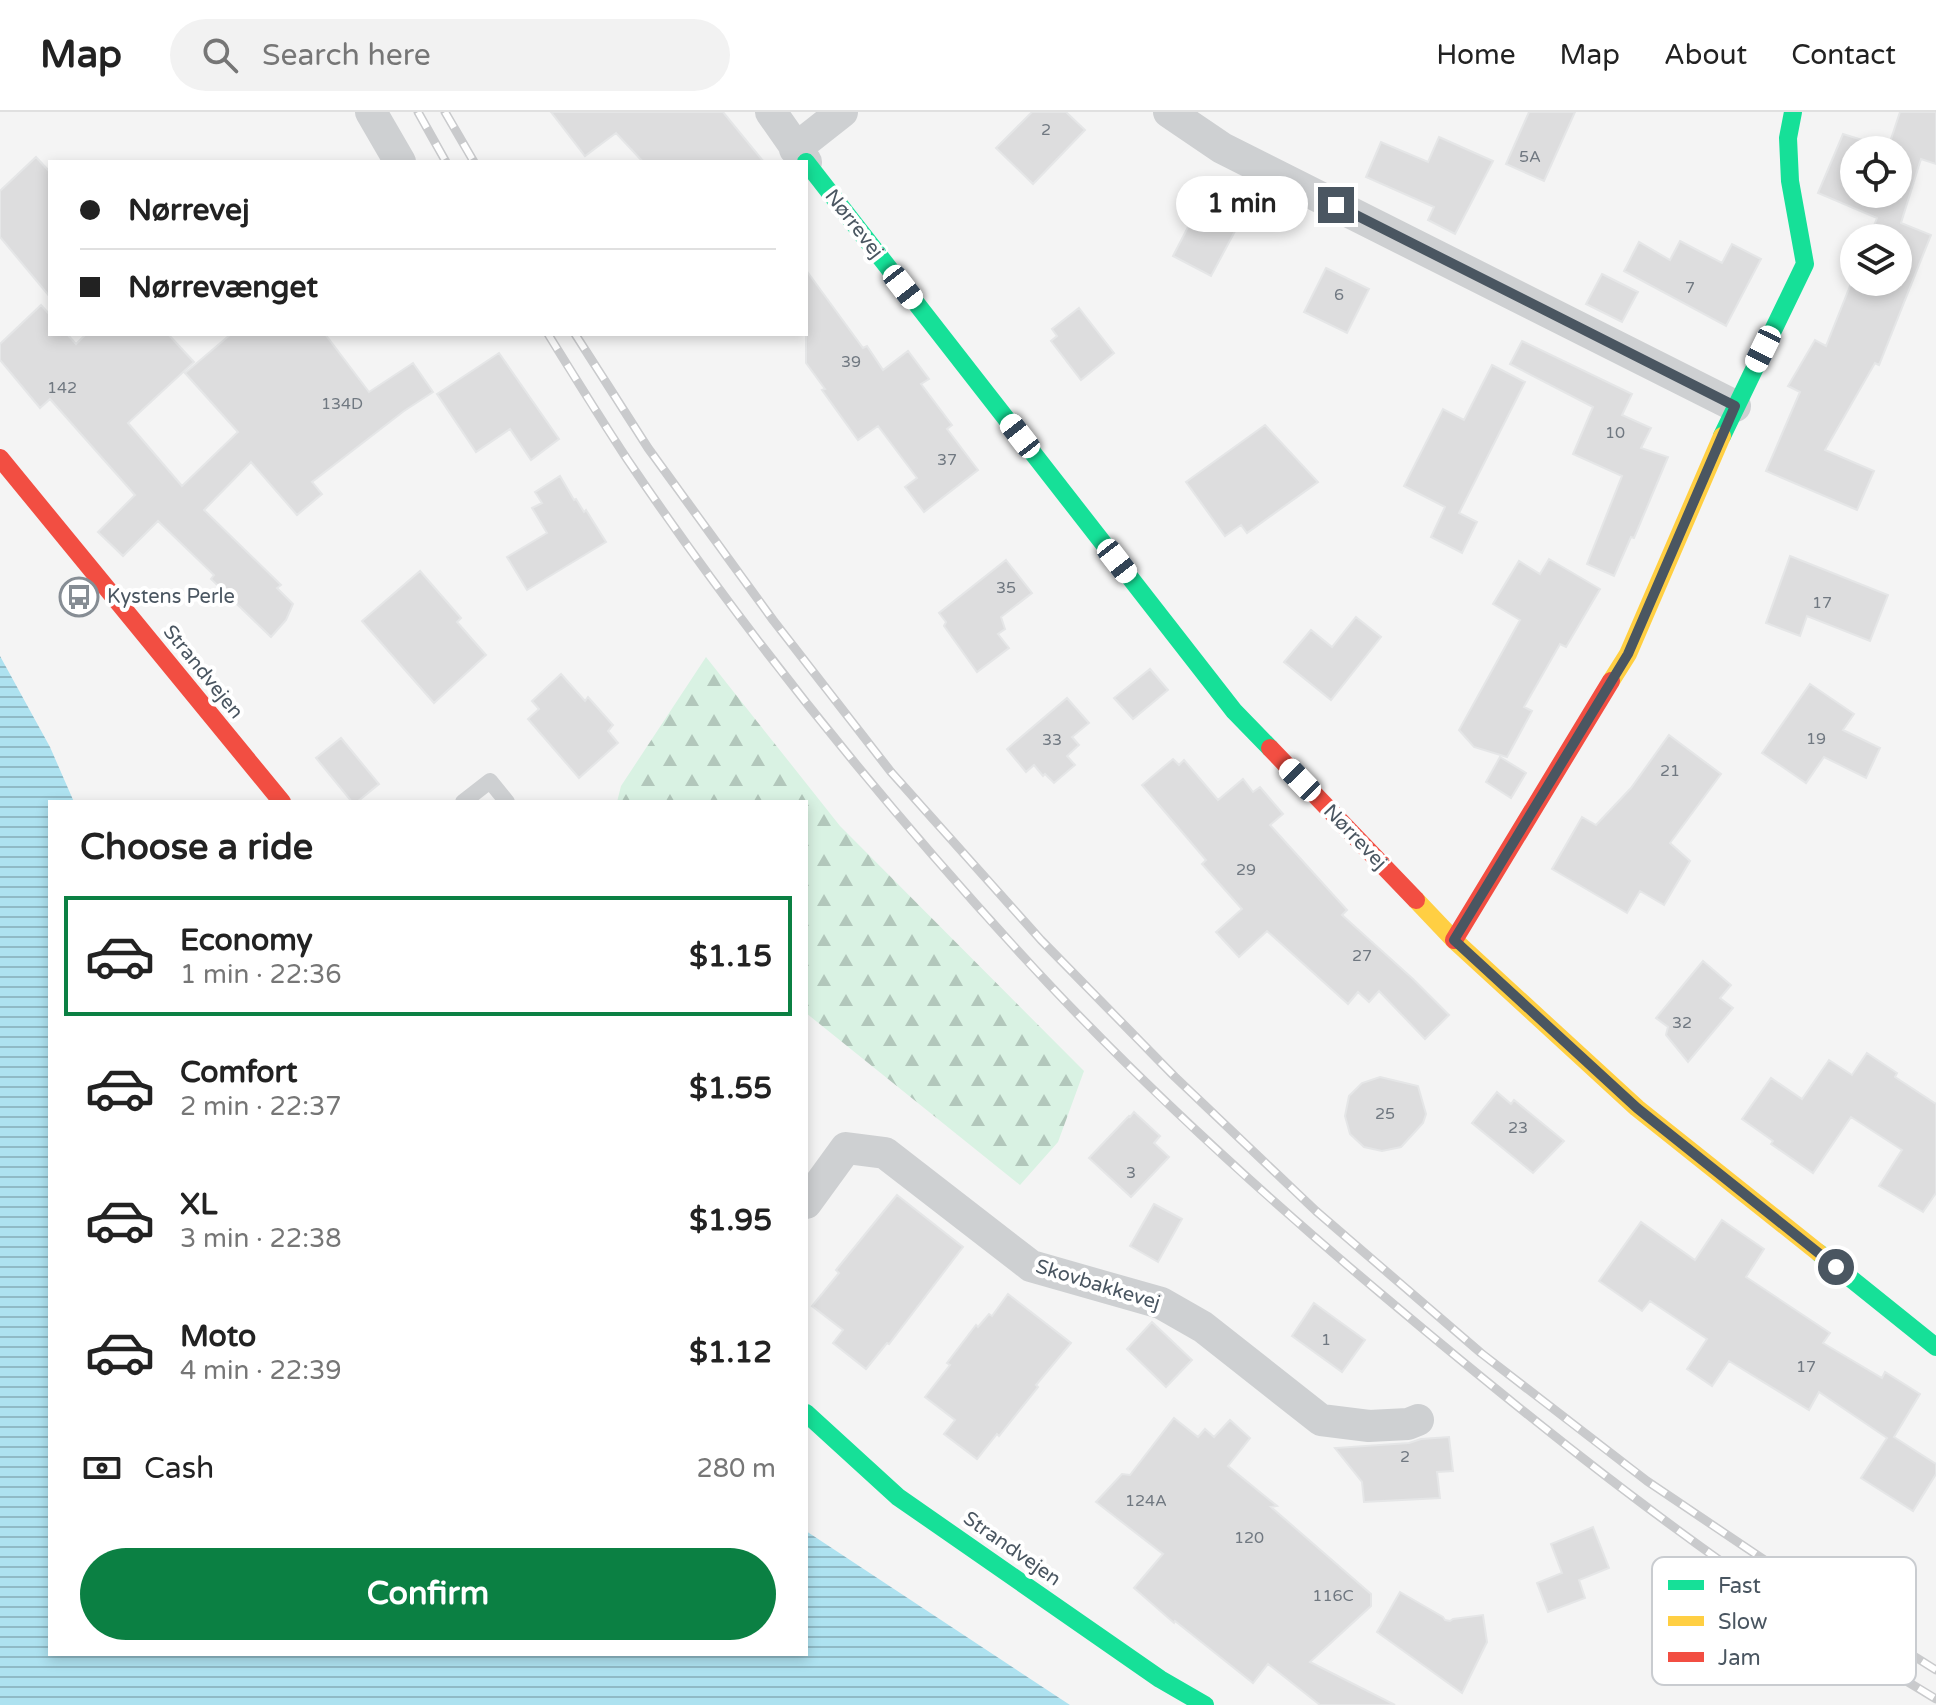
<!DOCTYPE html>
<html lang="en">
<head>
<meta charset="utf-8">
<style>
	body { margin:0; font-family:"Varela Round",sans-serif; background:#f2f2f2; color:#222; height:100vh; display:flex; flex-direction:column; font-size:30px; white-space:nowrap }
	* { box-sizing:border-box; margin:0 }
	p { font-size:26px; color:#767676 }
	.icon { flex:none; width:44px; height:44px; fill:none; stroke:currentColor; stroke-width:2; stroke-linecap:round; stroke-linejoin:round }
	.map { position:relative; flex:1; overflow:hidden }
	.panel { position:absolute; left:48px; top:688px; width:760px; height:856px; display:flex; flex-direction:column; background:#fff; border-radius:0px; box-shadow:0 4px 12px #0003 }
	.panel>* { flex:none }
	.hud { position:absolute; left:48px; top:48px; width:760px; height:176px; border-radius:0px; box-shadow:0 4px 12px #0003; display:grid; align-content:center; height:176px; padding:0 32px; background:#fff }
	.controls { position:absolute; left:1840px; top:24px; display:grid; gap:16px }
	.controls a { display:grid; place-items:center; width:72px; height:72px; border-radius:50%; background:#fff; box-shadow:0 4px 12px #0003; font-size:40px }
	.end { position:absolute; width:36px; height:36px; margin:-18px; border:10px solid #4a5661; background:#fff; box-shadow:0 0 0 4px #fff }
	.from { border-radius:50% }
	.bubble { position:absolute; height:56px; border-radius:28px; background:#fff; box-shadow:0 4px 12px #0003; font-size:26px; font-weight:800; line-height:56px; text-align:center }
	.car { position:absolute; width:24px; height:48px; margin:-24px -12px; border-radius:10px; box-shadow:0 0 6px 2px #0007; background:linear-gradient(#fff 24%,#345 0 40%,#fff 0 76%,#345 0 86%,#fff 0) }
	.hud b { display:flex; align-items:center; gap:28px; height:76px; font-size:30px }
	.hud b+b { border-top:2px solid #e0e0e0 }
	.hud i { width:20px; height:20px; background:#222 }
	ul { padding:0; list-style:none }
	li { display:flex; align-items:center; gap:24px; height:120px; margin:0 16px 12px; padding:0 16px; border:4px solid transparent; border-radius:0px }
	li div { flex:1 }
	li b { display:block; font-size:30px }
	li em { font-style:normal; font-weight:800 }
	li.on { border-color:#0b8043 }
	li>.icon { width:72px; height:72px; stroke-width:1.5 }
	h2 { padding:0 32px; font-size:36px; line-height:96px }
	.pay { display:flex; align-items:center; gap:20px; height:88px; padding:0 32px; font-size:30px }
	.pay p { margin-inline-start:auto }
	.cta { display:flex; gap:16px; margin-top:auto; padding:16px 32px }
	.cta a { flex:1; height:92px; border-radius:48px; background:#0b8043; color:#fff; font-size:32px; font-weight:800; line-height:92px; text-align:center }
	header { display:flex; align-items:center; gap:48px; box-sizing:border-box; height:112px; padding:0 40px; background:#fff; border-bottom:2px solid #e0e0e0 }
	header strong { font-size:38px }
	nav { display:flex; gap:44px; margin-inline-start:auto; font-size:28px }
	.search { width:560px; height:72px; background:#f2f2f2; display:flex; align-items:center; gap:20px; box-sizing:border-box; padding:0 28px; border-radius:44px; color:#767676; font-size:30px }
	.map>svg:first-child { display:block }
	.forest { fill:url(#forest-firs) }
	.water { fill:url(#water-rules) }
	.building { fill:#ddddde; stroke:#e5e6e7; stroke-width:2; fill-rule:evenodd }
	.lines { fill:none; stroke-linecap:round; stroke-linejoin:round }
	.lane { stroke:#ced0d2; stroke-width:16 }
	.street { stroke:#ced0d2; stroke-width:32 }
	.fast { stroke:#16e098; stroke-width:18 }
	.slow { stroke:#ffcf43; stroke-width:18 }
	.jam { stroke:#f24e42; stroke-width:18 }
	.rail-casing { stroke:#c9cacc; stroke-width:9 }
	.rail { stroke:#fff; stroke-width:6; stroke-dasharray:18; stroke-linecap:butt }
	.route { stroke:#4a5661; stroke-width:10 }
	.labels { text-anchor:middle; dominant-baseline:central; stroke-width:8; stroke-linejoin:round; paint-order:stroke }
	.number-label { font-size:16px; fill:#707881 }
	.street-label { font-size:20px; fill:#4a5661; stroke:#fff }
	.poi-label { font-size:20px; fill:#4a5661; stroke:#fff; text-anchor:start }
	.key { fill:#fff; stroke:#c9ccd0; stroke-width:2 }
	.key-label { font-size:22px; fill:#4a5661 }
</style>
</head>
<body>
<header>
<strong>Map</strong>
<div class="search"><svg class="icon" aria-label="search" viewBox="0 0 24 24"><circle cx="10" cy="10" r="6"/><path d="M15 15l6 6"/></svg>Search here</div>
<nav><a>Home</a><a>Map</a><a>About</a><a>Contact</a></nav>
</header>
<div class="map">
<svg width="1936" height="1593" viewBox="0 0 1936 1593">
	<defs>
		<pattern id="forest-firs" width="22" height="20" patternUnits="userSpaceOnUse" patternTransform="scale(2)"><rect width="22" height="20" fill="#d9f2e3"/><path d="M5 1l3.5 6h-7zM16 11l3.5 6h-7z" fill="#b2c7bb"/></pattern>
		<pattern id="water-rules" width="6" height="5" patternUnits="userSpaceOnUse" patternTransform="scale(2)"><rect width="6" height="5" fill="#aee2f0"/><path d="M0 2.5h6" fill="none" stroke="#90bac6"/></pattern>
	</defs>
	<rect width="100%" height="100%" fill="#f4f4f4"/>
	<path class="forest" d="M706 545 840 714 1084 959 1058 1030 1020 1073 806 901V690H617L621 674Z"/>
	<path class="water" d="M0 544 50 635 74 690H50V1542H806V1419L1070 1593H0Z"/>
	<path class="building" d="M551 0H723L764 50H643L616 21 585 44Z
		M1032 0H1066L1085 18 1033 72 996 36Z
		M1529 0H1575L1544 69 1506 52Z
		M1900 0H1936V52L1921 47 1901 111 1931 123 1879 253 1875 251 1825 338 1874 359 1857 398 1766 359 1800 280 1788 274 1815 228 1826 234 1854 164V170H1898V126H1869L1877 106 1818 81 1843 22 1888 36ZM1854 38H1898V82H1854Z
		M1439 25 1493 49 1455 122 1428 108 1434 95 1366 65 1381 30 1428 50Z
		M36 45 50 60V185L0 125V79Z
		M1202 88 1241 108 1211 164 1173 144Z
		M1680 129 1722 151 1732 132 1761 147 1726 214 1624 159 1639 130 1670 148Z
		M1326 156 1369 177 1347 221 1304 200Z
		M806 158 863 236 867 234 883 258 908 239 929 267 921 272 952 313 947 317 978 358 924 400 905 375 917 366 878 314 858 328 822 278 825 277 806 251Z
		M1602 162 1638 180 1622 210 1586 192Z
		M41 193 50 203V222H67L76 232 86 222H168L194 250 128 311 182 374 238 320 185 261 231 222H325L369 280 413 251 433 280 404 299 312 370 322 382 297 403 251 350 204 398 281 473 277 476 293 492 286 508 271 525 211 467 214 463 158 409 123 444 98 420 135 383 50 287 40 296 0 248V232Z
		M1079 196 1114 241 1081 268 1051 229 1057 224 1052 217Z
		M1522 229 1632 282 1622 303 1651 316 1641 336 1668 345 1634 426 1631 425 1614 464 1587 452 1622 364 1573 342 1593 295 1510 252Z
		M499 241 559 327 531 348 510 317 476 340 437 282Z
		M1492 253 1525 270 1459 401 1477 410 1462 441 1431 425 1445 395 1404 374 1443 297 1464 308Z
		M1265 313 1318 370 1247 421 1241 413 1225 424 1186 370Z
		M560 364 574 388 576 387 584 400 586 398 606 430 527 478 507 445 547 421 532 396 542 391 535 380Z
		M1790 444 1888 483 1870 529 1807 504 1800 524 1766 511Z
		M1549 447 1600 477 1566 535 1560 532 1524 595 1532 599 1507 645 1474 635 1459 618 1520 508 1493 492 1519 449 1540 462Z
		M1006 448 1032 481 1001 505 1005 517 998 522 1009 536 977 560 944 514 946 510 939 501Z
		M420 459 461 506 457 510 486 543 434 591 362 509Z
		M1356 505 1381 525 1331 588 1284 550 1311 518 1332 535Z
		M1150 557 1168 578 1133 607 1114 586Z
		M561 562 585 589 588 585 613 613 608 619 618 631 579 666 528 607 539 597 532 589Z
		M1810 572 1854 602 1843 618 1880 636 1866 666 1824 645 1806 671 1762 641Z
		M1067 586 1089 611 1072 625 1079 633 1067 644 1075 653 1054 671 1045 662 1043 664 1034 653 1026 660 1007 637Z
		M1669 623 1721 662 1670 731 1690 749 1664 793 1640 779 1627 801 1552 757 1582 705 1596 713 1631 676Z
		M341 626 379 672 357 690H352L316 646Z
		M1500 645 1526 661 1511 686 1486 670Z
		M1173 647 1179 653 1184 648 1218 688 1243 667 1253 680 1260 675 1283 702 1270 713 1347 798 1342 803 1413 867 1449 903 1425 927 1379 879 1369 890 1358 880 1348 892 1267 819 1239 845 1216 820 1242 797 1202 752 1206 748 1142 673Z
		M1703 849 1731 873 1720 886 1733 896 1688 950 1666 923 1668 915 1656 906Z
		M1867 941 1897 961 1895 965 1936 992V1081L1923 1100 1879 1074 1902 1038 1851 1005 1813 1061 1771 1032 1773 1029 1742 1007 1771 966 1802 987 1829 948 1852 963Z
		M1380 965 1418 974 1426 1002 1423 1011 1401 1035 1382 1039 1364 1035 1350 1022 1345 1004 1349 984 1362 971Z
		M1497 980 1511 992 1514 988 1564 1029 1533 1061 1472 1011Z
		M1134 1000 1160 1024 1154 1031 1169 1045 1131 1085 1089 1046 1129 1004 1130 1005Z
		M897 1083 963 1135 889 1232 887 1231 866 1257 833 1231 843 1218 812 1194 839 1161 836 1158Z
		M1154 1092 1182 1107 1158 1150 1130 1134Z
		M1722 1108 1764 1137 1746 1165 1830 1221 1823 1231 1882 1266 1885 1260 1920 1282 1894 1325 1936 1352V1362L1913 1399 1861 1366 1887 1326 1819 1280 1809 1298 1729 1249 1712 1274 1687 1257 1707 1227 1650 1189 1642 1199 1599 1169 1641 1110 1695 1148Z
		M1008 1182 1071 1231 1036 1273 1038 1275 999 1324 997 1322 977 1347 944 1322 955 1308 925 1285 950 1253 947 1251 976 1213 978 1215 989 1202 992 1204Z
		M1314 1191 1365 1228 1342 1260 1292 1224Z
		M1152 1210 1192 1248 1166 1275 1127 1237Z
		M1174 1306 1198 1325 1205 1317 1214 1325 1230 1308 1250 1326 1228 1354 1277 1394 1271 1395 1371 1482V1494L1310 1550 1395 1593H1320L1268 1552 1253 1571 1175 1509 1174 1511 1134 1476 1163 1442 1096 1390 1122 1362 1130 1363Z
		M1449 1325 1453 1359 1437 1360 1440 1386 1364 1390 1362 1370 1335 1336 1409 1331 1421 1327Z
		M1593 1415 1609 1456 1579 1468 1585 1486 1548 1500 1537 1471 1562 1461 1551 1432Z
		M1400 1480 1443 1505 1445 1508 1450 1509 1453 1507 1483 1503 1487 1530 1462 1581 1377 1520Z"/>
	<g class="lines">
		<path class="lane" d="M463 690 490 669 507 690"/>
		<path class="street" d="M371 0 400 50
			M771 0 806 50
			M1169 0 1222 36 1735 294
			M795 37 842 0
			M806 1091 846 1036 885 1041 1031 1154 1161 1191 1203 1215 1321 1308 1369 1314 1408 1312 1418 1308"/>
		<path class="fast" d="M806 50 1234 599 1270 636
			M1722 324 1805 152 1790 69 1788 26 1793 0
			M1819 1141 1936 1235
			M806 1301 898 1385 1160 1567 1205 1593"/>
		<path class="slow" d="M1611 569 1628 542 1722 324
			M1416 788 1454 828 1637 996 1819 1141"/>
		<path class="jam" d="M0 346 282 690
			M1270 636 1416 788
			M1454 828 1611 569"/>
		<defs>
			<path id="rail" d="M418 0 446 50
				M445 0 474 50
				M548 222C574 264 600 306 627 347 745 521 878 686 1020 841 1131 963 1253 1074 1379 1180 1512 1292 1648 1402 1793 1499 1840 1530 1889 1558 1936 1587
				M575 222 648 336 773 508 891 660 1041 828 1175 965 1316 1099 1481 1241 1647 1369 1809 1478 1936 1558"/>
		</defs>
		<use href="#rail" class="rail-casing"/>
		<use href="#rail" class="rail"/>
	</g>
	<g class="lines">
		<path class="route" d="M1336 93 1735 294 1628 542 1454 828 1637 996 1836 1155"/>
	</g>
	<defs>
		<symbol id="bus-ring" viewBox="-11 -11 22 22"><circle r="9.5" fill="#fff" stroke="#868d94" stroke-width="1.5"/><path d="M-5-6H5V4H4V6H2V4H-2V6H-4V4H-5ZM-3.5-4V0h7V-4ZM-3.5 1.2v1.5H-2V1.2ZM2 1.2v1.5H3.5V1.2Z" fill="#868d94"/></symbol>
	</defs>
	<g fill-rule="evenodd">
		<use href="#bus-ring" x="57" y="463" width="44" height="44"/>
	</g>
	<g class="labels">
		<g class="number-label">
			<text x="1046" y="18">2</text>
			<text x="1530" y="45">5A</text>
			<text x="1690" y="176">7</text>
			<text x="1339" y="183">6</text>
			<text x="851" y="250">39</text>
			<text x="62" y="276">142</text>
			<text x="342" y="292">134D</text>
			<text x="1615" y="321">10</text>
			<text x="947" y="348">37</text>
			<text x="1006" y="476">35</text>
			<text x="1822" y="491">17</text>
			<text x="1816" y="627">19</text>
			<text x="1052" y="628">33</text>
			<text x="1670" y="659">21</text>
			<text x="1246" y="758">29</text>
			<text x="1362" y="844">27</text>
			<text x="1682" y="911">32</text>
			<text x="1385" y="1002">25</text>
			<text x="1518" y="1016">23</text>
			<text x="1131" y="1061">3</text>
			<text x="1326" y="1228">1</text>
			<text x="1806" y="1255">17</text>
			<text x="1405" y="1345">2</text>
			<text x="1146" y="1389">124A</text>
			<text x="1249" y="1426">120</text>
			<text x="1333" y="1484">116C</text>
		</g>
		<g class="street-label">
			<text transform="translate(854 112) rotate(52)">Nørrevej</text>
			<text transform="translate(203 560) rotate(51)">Strandvejen</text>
			<text transform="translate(1355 725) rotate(46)">Nørrevej</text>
			<text transform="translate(1098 1173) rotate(17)">Skovbakkevej</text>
			<text transform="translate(1012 1437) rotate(35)">Strandvejen</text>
		</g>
		<g class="poi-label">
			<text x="107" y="485">Kystens Perle</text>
		</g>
	</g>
	<rect x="1652" y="1445" width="264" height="128" rx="12" class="key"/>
	<rect x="1668" y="1468" width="36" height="10" fill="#16e098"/>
	<rect x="1668" y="1504" width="36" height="10" fill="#ffcf43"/>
	<rect x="1668" y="1540" width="36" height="10" fill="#f24e42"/>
	<g class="key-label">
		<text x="1718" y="1481">Fast</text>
		<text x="1718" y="1517">Slow</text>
		<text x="1718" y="1553">Jam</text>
	</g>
</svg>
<div class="controls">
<a><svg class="icon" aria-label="locate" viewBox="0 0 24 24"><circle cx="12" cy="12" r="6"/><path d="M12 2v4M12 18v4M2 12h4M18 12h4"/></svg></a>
<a><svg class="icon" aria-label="layers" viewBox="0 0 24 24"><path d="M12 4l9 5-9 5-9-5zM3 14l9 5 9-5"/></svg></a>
</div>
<i class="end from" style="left:1836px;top:1155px"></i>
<i class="end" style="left:1336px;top:93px"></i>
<div class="bubble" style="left:1176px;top:64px;width:132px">1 min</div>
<i class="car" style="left:903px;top:175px;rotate:142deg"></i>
<i class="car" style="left:1763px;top:237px;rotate:206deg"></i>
<i class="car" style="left:1020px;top:324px;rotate:322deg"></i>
<i class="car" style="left:1117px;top:449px;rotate:142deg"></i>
<i class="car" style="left:1300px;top:668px;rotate:316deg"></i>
<div class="hud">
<b><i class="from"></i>Nørrevej</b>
<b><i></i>Nørrevænget</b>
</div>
<section class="panel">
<h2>Choose a ride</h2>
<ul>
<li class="on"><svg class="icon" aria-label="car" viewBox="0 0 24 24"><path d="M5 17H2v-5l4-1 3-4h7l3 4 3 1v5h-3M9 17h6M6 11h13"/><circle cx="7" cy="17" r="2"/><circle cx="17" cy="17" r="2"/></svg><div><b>Economy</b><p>1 min · 22:36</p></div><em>$1.15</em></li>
<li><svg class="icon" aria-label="car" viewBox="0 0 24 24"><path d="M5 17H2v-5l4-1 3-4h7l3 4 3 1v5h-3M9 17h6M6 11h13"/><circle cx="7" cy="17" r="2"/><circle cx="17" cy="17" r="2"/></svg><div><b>Comfort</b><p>2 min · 22:37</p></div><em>$1.55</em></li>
<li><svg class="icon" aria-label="car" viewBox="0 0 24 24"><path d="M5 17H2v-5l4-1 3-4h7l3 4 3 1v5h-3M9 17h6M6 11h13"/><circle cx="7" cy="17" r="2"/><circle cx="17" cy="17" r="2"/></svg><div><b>XL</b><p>3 min · 22:38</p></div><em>$1.95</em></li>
<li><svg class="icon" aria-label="car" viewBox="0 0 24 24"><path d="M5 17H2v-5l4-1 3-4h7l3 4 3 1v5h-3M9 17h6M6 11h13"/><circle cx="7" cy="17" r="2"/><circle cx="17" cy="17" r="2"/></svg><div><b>Moto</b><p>4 min · 22:39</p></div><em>$1.12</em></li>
</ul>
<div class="pay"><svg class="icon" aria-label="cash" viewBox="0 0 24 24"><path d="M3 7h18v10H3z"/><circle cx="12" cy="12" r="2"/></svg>Cash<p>280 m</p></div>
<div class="cta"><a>Confirm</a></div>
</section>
</div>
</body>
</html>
